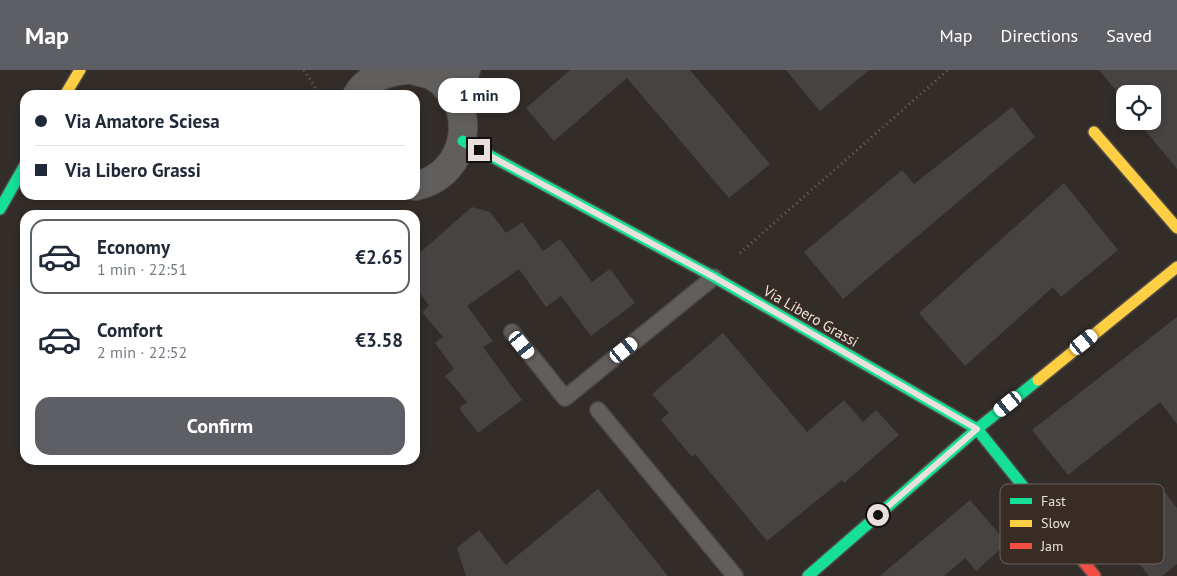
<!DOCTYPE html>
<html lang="en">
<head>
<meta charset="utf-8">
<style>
	body { margin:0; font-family:"PT Sans",sans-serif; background:#f6f6f7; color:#1f2937; height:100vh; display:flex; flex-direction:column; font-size:19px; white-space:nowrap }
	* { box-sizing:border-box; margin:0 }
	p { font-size:16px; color:#747a83 }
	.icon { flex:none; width:28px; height:28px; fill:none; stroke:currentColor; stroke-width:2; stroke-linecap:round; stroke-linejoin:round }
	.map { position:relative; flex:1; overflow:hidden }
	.sheet { position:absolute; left:20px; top:140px; width:400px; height:255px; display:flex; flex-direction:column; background:#fff; border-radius:15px; box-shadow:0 2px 8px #0003 }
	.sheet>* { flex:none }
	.hud { position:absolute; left:20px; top:20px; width:400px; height:110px; border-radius:15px; box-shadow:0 2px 8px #0003; display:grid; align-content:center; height:110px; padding:0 15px; background:#fff }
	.controls { position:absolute; left:1116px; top:15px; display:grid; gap:10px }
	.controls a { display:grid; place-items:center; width:45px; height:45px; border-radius:10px; background:#fff; box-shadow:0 2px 8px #0003; font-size:25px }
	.end { position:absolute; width:22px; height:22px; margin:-11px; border:6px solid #e9e0dc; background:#111; box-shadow:0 0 0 2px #111 }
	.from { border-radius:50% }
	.bubble { position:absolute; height:35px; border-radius:15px; background:#fff; box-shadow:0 2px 8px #0003; font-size:16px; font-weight:700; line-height:35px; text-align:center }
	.car { position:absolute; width:15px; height:30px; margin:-15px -8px; border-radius:6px; box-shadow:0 0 4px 1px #0007; background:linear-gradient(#fff 24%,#345 0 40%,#fff 0 76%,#345 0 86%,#fff 0) }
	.hud b { display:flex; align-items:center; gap:18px; height:48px; font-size:19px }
	.hud b+b { border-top:1px solid #e0e1e3 }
	.hud i { width:12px; height:12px; background:#1f2937 }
	ul { padding:9px 0 0; list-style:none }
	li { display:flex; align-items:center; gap:15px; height:75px; margin:0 10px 8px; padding:0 5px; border:2px solid transparent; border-radius:15px }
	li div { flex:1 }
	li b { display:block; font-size:19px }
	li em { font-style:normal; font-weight:700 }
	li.active { border-color:#5d5f65 }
	li>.icon { width:45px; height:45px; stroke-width:1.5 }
	.cta { display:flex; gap:10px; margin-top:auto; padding:10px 15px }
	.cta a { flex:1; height:58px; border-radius:15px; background:#5d5f65; color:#fff; font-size:20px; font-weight:700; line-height:58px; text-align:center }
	header { display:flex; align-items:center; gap:30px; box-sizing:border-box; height:70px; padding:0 25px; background:#5d5f65; color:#fff }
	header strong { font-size:24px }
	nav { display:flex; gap:28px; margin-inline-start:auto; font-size:18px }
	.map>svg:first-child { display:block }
	.building { fill:#484343 }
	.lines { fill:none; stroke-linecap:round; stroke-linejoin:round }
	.lane-casing { stroke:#4f4a46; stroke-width:18 }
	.street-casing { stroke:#4f4a46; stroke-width:30 }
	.fast-casing { stroke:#4f4a46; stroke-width:14 }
	.slow-casing { stroke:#4f4a46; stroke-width:14 }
	.jam-casing { stroke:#4f4a46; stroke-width:14 }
	.path { stroke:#696664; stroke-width:3; stroke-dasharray:1 4; stroke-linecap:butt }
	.lane { stroke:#615f5d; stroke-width:15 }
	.street { stroke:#615f5d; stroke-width:28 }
	.fast { stroke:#16e098; stroke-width:11 }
	.slow { stroke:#ffcf43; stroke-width:11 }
	.jam { stroke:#f24e42; stroke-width:11 }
	.route { stroke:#e9e0dc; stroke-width:6 }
	.labels { text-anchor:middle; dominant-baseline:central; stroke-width:4; stroke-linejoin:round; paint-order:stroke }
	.street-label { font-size:15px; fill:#e9e0dc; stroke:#382c24 }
	.key { fill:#382c24; stroke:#6d625b; stroke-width:1 }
	.key-label { font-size:14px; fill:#e9e0dc }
</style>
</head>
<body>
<header>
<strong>Map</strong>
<nav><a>Map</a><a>Directions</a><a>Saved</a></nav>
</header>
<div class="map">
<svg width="1177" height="506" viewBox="0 0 1177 506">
	<rect width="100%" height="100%" fill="#332d29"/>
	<path class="building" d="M570 0H690L770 94 729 128 627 8 554 71 526 38Z
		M786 0H869L820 41Z
		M1099 0H1177V99L1139 53 1141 51H1152V24H1125V31Z
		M1012 37 1035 67 843 229 804 182 902 100 914 114Z
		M1064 113 1118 180 1061 227 1053 217 965 296 919 243Z
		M472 137 490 142 506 163 522 152 543 181 560 169 592 212 610 199 635 233 591 266 561 226 546 237 519 199 467 236 493 271 483 277 522 330 478 363 459 338 467 332 445 306 454 299 435 273 443 267 422 242 429 236 415 216V187Z
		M1177 247V354L1160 332 1068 405 1032 360Z
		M723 263 807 362 844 330 863 352 876 340 899 365 844 413 842 410 767 471 695 384 692 387 661 350 669 343 652 324Z
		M598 419 668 506H466L457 478 479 460 506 495Z
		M1164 421 1177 438V494L1162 506H1149L1113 461Z
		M970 430 1007 473 976 501 965 488 944 506H880Z"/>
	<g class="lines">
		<defs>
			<path id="lane" d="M512 262 565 328 714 207
				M598 340 735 506"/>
			<path id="street" d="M412 0C418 2 426 3 431 5 481 31 470 105 415 116
				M446 17 466 0
				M357 25C367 8 388 1 407 0"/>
			<path id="fast" d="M463 71 714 207 977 359 1034 430
				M0 139 25 95
				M808 506 977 359 1038 310"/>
			<path id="slow" d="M65 25 80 0
				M1094 62 1177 158
				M1038 310 1177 197"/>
			<path id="jam" d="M1034 430 1095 506"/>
		</defs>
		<use href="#lane" class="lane-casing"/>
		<use href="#street" class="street-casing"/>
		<use href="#fast" class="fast-casing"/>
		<use href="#slow" class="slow-casing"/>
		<use href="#jam" class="jam-casing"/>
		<path class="path" d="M304 0 320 25
			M740 183 948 0"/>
		<use href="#lane" class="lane"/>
		<use href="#street" class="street"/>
		<use href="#fast" class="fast"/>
		<use href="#slow" class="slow"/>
		<use href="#jam" class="jam"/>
	</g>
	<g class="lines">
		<path class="route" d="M479 80 714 207 977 359 878 445"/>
	</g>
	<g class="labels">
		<g class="street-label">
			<text transform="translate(811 246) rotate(30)">Via Libero Grassi</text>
		</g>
	</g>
	<rect x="1000" y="414" width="164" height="80" rx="8" class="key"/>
	<rect x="1010" y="428" width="22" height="6" fill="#16e098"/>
	<rect x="1010" y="450" width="22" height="7" fill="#ffcf43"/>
	<rect x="1010" y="473" width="22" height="6" fill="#f24e42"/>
	<g class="key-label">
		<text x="1041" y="436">Fast</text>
		<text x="1041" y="458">Slow</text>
		<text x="1041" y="481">Jam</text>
	</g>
</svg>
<div class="controls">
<a><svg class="icon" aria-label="locate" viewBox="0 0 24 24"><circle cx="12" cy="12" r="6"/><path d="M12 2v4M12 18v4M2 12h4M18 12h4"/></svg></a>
</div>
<i class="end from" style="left:878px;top:445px"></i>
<i class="end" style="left:479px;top:80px"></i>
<div class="bubble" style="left:438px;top:8px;width:82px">1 min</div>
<i class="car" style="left:1084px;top:272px;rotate:51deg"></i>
<i class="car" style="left:522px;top:275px;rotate:141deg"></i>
<i class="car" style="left:624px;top:280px;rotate:51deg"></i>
<i class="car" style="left:1008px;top:334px;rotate:231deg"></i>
<div class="hud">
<b><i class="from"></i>Via Amatore Sciesa</b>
<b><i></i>Via Libero Grassi</b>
</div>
<section class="sheet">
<ul>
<li class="active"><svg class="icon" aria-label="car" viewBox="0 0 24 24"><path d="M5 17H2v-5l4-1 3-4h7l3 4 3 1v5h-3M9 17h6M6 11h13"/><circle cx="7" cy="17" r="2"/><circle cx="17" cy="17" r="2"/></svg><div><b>Economy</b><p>1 min · 22:51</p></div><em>€2.65</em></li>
<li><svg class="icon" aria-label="car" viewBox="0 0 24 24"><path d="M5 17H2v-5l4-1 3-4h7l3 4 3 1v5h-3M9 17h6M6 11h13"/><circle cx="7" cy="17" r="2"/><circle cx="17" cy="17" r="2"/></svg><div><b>Comfort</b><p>2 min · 22:52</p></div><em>€3.58</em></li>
</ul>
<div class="cta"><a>Confirm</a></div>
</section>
</div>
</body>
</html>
